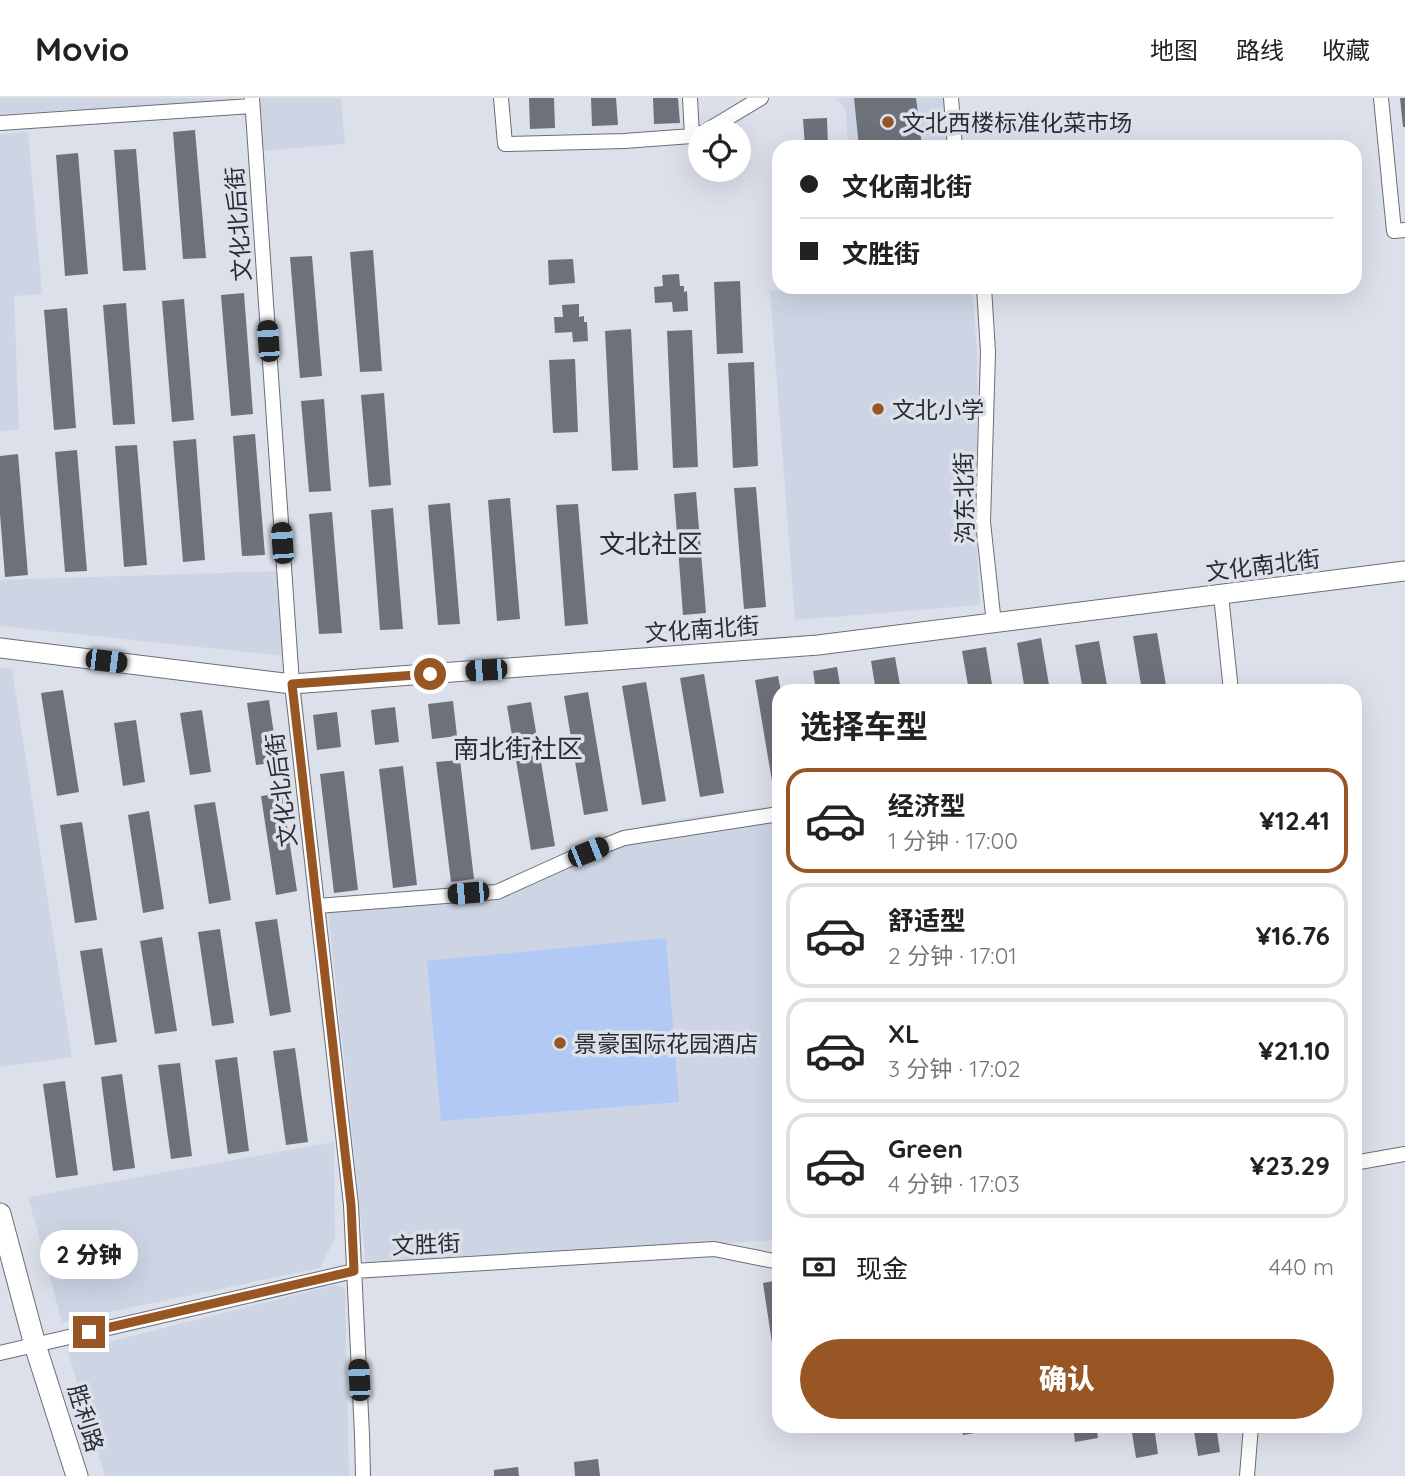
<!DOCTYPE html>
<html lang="zh">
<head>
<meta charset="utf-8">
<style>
	body { margin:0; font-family:Quicksand,"Noto Sans SC",sans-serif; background:#f2f2f2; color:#222; height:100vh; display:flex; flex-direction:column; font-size:26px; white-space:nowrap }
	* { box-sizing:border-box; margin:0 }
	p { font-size:23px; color:#767676 }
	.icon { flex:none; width:38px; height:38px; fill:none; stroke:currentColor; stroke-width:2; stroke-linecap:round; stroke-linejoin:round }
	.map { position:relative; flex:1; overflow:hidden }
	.panel { position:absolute; left:772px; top:586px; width:590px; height:749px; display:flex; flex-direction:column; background:#fff; border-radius:21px; box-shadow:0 7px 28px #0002 }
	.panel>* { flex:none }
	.top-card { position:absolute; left:772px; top:42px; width:590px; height:154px; border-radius:21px; box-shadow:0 7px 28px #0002; display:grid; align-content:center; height:154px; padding:0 28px; background:#fff }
	.tools { position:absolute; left:688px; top:21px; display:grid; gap:14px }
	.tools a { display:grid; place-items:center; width:63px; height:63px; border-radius:50%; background:#fff; box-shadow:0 7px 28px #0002; font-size:35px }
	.end { position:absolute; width:32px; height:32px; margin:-16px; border:9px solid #985624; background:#fff; box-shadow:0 0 0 4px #fff }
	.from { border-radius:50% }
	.bubble { position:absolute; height:49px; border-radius:24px; background:#fff; box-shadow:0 7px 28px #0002; font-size:23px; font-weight:800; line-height:49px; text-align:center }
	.car { position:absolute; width:21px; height:42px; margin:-21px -10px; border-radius:9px; box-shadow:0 0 5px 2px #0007; background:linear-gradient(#222 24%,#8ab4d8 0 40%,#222 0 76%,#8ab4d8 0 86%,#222 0) }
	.top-card b { display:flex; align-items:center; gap:24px; height:66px; font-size:26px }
	.top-card b+b { border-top:2px solid #e0e0e0 }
	.top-card i { width:18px; height:18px; background:#222 }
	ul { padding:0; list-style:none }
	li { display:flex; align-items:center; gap:21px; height:105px; margin:0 14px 10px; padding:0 14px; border:4px solid #e0e0e0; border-radius:21px }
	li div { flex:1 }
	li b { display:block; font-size:26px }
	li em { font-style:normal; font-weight:800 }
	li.active { border-color:#985624 }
	li>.icon { width:63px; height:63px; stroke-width:1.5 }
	h2 { padding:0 28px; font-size:32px; line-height:84px }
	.pay { display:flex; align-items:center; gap:18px; height:77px; padding:0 28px; font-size:26px }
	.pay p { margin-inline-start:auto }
	.button { display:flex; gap:14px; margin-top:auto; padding:14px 28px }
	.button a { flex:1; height:80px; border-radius:42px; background:#985624; color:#fff; font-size:28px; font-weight:800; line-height:80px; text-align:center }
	header { display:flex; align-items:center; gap:42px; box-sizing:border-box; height:98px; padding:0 35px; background:#fff; border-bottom:2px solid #e0e0e0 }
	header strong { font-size:33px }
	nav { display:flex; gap:38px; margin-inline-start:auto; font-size:24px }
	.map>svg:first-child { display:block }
	.built { fill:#cdd5e5 }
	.green { fill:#b3c9f5 }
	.building { fill:#6d7179 }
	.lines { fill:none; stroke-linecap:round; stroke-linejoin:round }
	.minor-casing { stroke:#6a6e76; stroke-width:16 }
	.tertiary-casing { stroke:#6a6e76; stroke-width:21 }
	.secondary-casing { stroke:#6a6e76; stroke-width:23 }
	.minor { stroke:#fff; stroke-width:14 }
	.tertiary { stroke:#fff; stroke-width:19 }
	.secondary { stroke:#fff; stroke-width:21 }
	.route { stroke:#985624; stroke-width:9 }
	.poi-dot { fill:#985624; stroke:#dce0ea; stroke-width:2.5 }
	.labels { text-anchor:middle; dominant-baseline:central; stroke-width:7; stroke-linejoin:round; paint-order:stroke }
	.poi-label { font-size:23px; fill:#2a2c30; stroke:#dce0ea; text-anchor:start }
	.street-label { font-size:23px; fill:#2a2c30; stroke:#dce0ea }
	.quarter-label { font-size:26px; fill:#2a2c30; stroke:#dce0ea }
</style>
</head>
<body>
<header>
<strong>Movio</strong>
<nav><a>地图</a><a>路线</a><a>收藏</a></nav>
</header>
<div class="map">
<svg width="1405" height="1378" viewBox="0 0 1405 1378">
	<rect width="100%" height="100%" fill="#dce0ea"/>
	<path class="built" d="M0 0H234V4L0 16Z
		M257 0H341L345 46 261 53Z
		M835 0H945L949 49H848L846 11Z
		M28 34 42 196 14 198 19 331 0 334V36Z
		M816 189H972L977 253V451L980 507 795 522 770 193Z
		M276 473 284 558 0 528V482Z
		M0 570 12 571 72 959 0 969Z
		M779 707V1076L772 1077 776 1142 366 1167 328 813 494 791 618 736 658 724Z
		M334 1044 335 1140 320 1170 62 1224 28 1099Z
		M335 1187 345 1190 349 1378H105L68 1254Z"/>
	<path class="green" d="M666 840 679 1004 441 1023 427 863Z"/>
	<path class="building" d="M529 0H554L555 30 530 31Z
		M591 0H616L618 27 592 28Z
		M653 0H678L680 25 654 26Z
		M854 0H916L922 49H859Z
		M1400 0H1405V29H1403Z
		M827 20 828 49H805L803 21Z
		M195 32 206 160 183 161 173 34Z
		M136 51 146 172 123 173 114 52Z
		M78 55 88 176 65 178 56 57Z
		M373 152 382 273 360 274 350 154Z
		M312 158 322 278 300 280 290 159Z
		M573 161 575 185 549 187 548 162Z
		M679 176 680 188H684V194L687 193 688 213 673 214 672 204 655 205 654 189 663 188 662 177Z
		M740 183 743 255 717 256 714 184Z
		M244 195 253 316 231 318 221 197Z
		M184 201 194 322 172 324 162 203Z
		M126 205 135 326 113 327 103 207Z
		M579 206V219L584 218V224H587L588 243 573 244 572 234 555 235 554 219H563L562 207Z
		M67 210 76 330 54 332 44 212Z
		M631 231 638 372 612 373 605 233Z
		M692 232 698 369 673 370 667 233Z
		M575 261 578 334 553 335 549 262Z
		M754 264 758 368 733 370 728 265Z
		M384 295 391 387 369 389 361 297Z
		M324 301 331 393 309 394 301 303Z
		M255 336 265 457 242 458 233 338Z
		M196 341 205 462 183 464 173 343Z
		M137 347 147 467 124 469 115 348Z
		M77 352 87 473 65 474 55 354Z
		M18 356 28 477 5 479 0 416V358Z
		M756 389 766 509 744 511 734 390Z
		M696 394 706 515 683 517 674 396Z
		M510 400 520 521 497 523 488 402Z
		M450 405 460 526 438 527 428 407Z
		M578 406 588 526 565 528 556 407Z
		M393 410 403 531 380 532 371 412Z
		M332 414 342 535 319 536 309 416Z
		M1157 535 1167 593H1142L1133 538Z
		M1041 540 1050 593H1025L1017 545Z
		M1099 543 1108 593H1083L1075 547Z
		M986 549 993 593H969L962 553Z
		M895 559 901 593H876L871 563Z
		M837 569 841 593H816L813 573Z
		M704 576 724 695 700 699 680 580Z
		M778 578 781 593H779V700L775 701 755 582Z
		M646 584 666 703 642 707 622 588Z
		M63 592 79 694 57 698 41 595Z
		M588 594 608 713 584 717 564 598Z
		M269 602 278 664 256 667 247 605Z
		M453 603 457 638 432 641 428 606Z
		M531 604 555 748 531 752 507 608Z
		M395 609 399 644 375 647 371 612Z
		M202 612 211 674 190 677 180 615Z
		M337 614 341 649 317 652 313 617Z
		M136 622 145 684 123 688 114 625Z
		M460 662 474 781 451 784 436 664Z
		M403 668 417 787 393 790 379 671Z
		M344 673 358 792 334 795 320 676Z
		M282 695 297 793 276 797 261 698Z
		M215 704 231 802 209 806 194 707Z
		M149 713 164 811 143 815 128 717Z
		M82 724 97 822 75 825 60 727Z
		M277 821 291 914 270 918 255 824Z
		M220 831 234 925 212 928 198 834Z
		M162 839 177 933 155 936 140 843Z
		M102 850 117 944 95 947 80 853Z
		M295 950 308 1044 286 1047 273 953Z
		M237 959 249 1053 228 1056 215 962Z
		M180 965 192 1058 171 1061 158 967Z
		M122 976 135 1070 113 1073 101 979Z
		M65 983 78 1077 56 1080 43 986Z
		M779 1182V1244L772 1245 763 1185Z
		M779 1261V1295H777L772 1262Z
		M962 1328H985L986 1333 963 1337Z
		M1073 1328H1096L1098 1340 1075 1344Z
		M1131 1328H1154L1158 1356 1136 1360Z
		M1193 1328H1216L1220 1354 1198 1358Z
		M598 1361 600 1378H575L574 1364Z
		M518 1369 519 1378H494V1372Z"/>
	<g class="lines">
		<defs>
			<path id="minor" d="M252 0 292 586 351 1107 362 1337 363 1378
				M501 0 505 46 624 43 692 38 700 35
				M690 0 692 38
				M951 0 955 49
				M1381 0 1394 133 1405 132
				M0 25 252 8
				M706 33 761 0
				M984 189 988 254 983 424 994 526
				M1221 497 1231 593
				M317 808 497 794 570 761 624 740 779 716
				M1354 1065 1405 1056
				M0 1255 354 1173 714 1151 779 1164
				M1247 1378 1251 1328"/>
			<path id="tertiary" d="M0 550 292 586 818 547 1405 473"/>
			<path id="secondary" d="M0 1116 35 1247 77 1378"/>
		</defs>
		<use href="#minor" class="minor-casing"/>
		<use href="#tertiary" class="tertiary-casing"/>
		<use href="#secondary" class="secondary-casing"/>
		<use href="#minor" class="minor"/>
		<use href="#tertiary" class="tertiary"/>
		<use href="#secondary" class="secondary"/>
	</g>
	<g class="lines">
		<path class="route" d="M89 1234 354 1173 351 1107 292 586 430 576"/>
	</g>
	<g class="poi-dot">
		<circle cx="888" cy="24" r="7"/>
		<circle cx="878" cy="311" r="7"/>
		<circle cx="560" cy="945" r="7"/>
	</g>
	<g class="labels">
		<g class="poi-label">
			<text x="902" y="24">文北西楼标准化菜市场</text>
			<text x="892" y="311">文北小学</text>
			<text x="574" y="945">景豪国际花园酒店</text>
		</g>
		<g class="street-label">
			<text transform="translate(238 126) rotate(-94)">文化北后街</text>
			<text transform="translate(964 400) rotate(-91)">沟东北街</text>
			<text transform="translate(1263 467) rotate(-7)">文化南北街</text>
			<text transform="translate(702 531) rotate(-4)">文化南北街</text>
			<text transform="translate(281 692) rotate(-97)">文化北后街</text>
			<text transform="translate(426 1146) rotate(-3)">文胜街</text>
			<text transform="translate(86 1320) rotate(73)">胜利路</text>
		</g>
		<g class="quarter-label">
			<text x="651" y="445">文北社区</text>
			<text x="518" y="650">南北街社区</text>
		</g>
	</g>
</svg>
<div class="tools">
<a><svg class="icon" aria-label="locate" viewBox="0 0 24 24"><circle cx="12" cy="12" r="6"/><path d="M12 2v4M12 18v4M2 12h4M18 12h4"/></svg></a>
</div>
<i class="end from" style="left:430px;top:576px"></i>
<i class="end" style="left:89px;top:1234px"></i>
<div class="bubble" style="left:40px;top:1132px;width:98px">2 分钟</div>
<i class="car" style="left:268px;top:243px;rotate:356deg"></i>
<i class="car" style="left:282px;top:445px;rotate:356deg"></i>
<i class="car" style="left:106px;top:563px;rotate:97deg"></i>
<i class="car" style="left:486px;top:572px;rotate:266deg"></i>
<i class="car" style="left:588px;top:754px;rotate:68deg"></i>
<i class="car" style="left:468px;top:795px;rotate:265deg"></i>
<i class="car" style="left:359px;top:1282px;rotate:357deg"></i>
<div class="top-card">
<b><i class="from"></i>文化南北街</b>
<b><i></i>文胜街</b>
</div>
<section class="panel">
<h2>选择车型</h2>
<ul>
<li class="active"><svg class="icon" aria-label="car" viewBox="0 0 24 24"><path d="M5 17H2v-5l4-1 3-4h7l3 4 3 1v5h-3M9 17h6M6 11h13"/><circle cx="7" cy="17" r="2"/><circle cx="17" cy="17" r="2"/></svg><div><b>经济型</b><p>1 分钟 · 17:00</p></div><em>¥12.41</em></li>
<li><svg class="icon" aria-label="car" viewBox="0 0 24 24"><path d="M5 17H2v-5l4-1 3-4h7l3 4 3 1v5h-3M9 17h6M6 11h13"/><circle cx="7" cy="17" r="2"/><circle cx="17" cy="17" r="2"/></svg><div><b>舒适型</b><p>2 分钟 · 17:01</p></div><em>¥16.76</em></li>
<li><svg class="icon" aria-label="car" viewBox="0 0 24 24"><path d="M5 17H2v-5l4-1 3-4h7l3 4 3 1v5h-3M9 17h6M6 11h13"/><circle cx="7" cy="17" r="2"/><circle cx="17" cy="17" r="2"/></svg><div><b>XL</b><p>3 分钟 · 17:02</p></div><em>¥21.10</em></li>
<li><svg class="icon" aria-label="car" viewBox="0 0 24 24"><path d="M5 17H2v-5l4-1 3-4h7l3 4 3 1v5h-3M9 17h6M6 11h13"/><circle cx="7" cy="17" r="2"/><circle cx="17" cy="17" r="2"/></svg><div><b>Green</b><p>4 分钟 · 17:03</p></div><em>¥23.29</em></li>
</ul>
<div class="pay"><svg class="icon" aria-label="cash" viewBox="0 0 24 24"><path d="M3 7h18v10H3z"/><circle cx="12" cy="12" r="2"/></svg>现金<p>440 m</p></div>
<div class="button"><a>确认</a></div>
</section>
</div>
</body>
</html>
